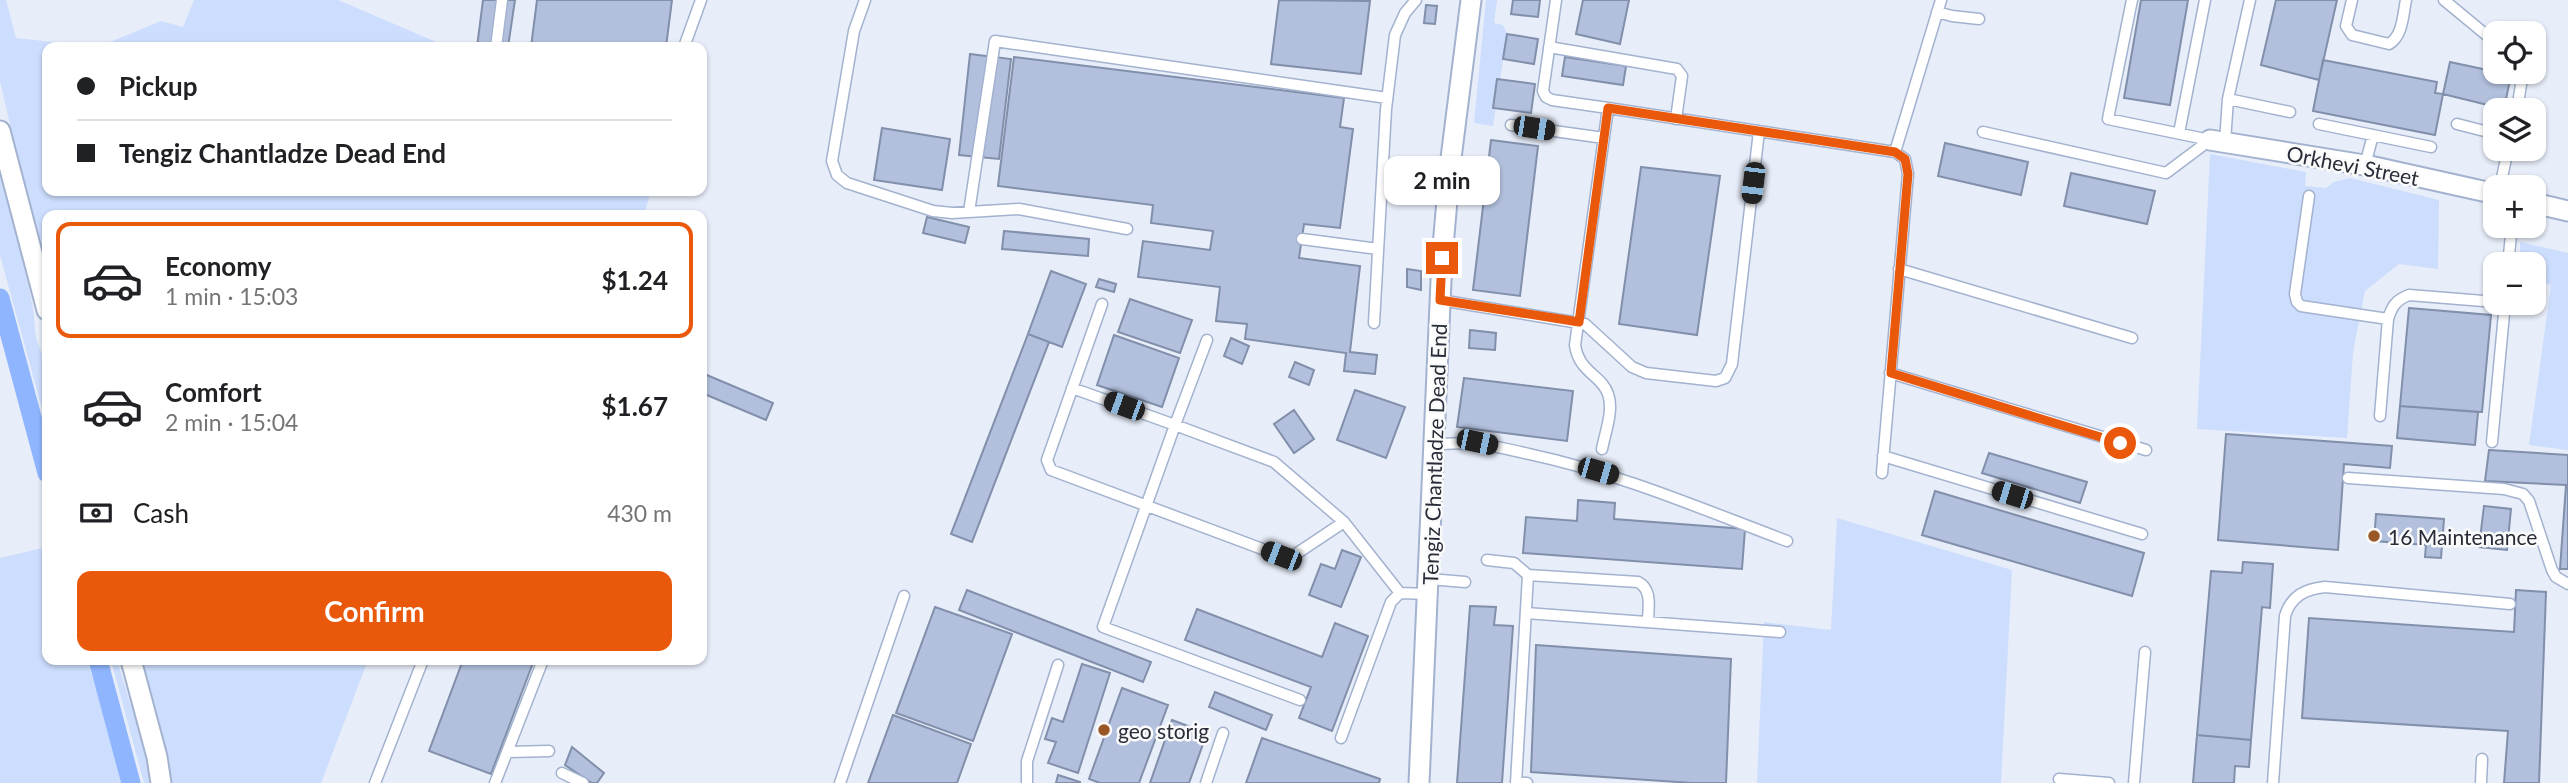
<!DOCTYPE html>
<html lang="en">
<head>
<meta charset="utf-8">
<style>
	body { margin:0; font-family:Lato,sans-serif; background:#f6f6f6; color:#202124; height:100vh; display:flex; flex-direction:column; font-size:26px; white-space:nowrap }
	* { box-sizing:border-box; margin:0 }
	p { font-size:23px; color:#757577 }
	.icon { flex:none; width:38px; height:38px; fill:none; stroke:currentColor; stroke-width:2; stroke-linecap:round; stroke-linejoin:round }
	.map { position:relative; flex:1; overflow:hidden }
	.panel { position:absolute; left:42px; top:210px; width:665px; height:455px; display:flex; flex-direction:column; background:#fff; border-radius:14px; box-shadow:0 2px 5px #0004 }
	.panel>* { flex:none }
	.banner { position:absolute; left:42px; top:42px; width:665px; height:154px; border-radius:14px; box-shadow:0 2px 5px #0004; display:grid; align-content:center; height:154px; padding:0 35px; background:#fff }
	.controls { position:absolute; left:2483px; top:21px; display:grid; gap:14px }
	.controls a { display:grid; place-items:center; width:63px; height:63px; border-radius:14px; background:#fff; box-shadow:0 2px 5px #0004; font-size:35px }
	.end { position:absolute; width:32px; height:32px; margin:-16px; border:9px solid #ea580c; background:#fff; box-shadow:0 0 0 4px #fff }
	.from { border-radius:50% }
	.bubble { position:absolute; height:49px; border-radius:14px; background:#fff; box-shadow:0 2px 5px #0004; font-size:23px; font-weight:700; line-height:49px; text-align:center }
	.car { position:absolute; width:21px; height:42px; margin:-21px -10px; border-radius:9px; box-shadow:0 0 5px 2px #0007; background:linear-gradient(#222 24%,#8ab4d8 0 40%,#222 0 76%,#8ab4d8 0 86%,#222 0) }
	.banner b { display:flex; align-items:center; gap:24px; height:66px; font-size:26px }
	.banner b+b { border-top:2px solid #e0e0e0 }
	.banner i { width:18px; height:18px; background:#202124 }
	ul { padding:12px 0 0; list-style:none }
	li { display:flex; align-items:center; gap:21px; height:116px; margin:0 14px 10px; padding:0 21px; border:4px solid transparent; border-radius:14px }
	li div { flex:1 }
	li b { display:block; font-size:26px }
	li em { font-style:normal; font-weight:700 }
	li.active { border-color:#ea580c }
	li>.icon { width:63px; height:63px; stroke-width:1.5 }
	.pay { display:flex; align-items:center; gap:18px; height:77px; padding:0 35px; font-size:26px }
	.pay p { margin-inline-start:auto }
	.action { display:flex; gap:14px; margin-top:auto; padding:14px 35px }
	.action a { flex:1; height:80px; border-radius:14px; background:#ea580c; color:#fff; font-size:28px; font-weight:700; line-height:80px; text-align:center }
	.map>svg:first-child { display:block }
	.green { fill:#ccddfd }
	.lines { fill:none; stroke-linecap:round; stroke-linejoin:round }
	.canal { stroke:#90b5ff; stroke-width:19 }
	.building { fill:#b2c0dd; stroke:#818faa; stroke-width:2 }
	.service-casing { stroke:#a3b2ce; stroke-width:13 }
	.minor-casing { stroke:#a3b2ce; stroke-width:23 }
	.service { stroke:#fff; stroke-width:10 }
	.minor { stroke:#fff; stroke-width:19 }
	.route { stroke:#ea580c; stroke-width:9 }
	.poi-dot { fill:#9a5726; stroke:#fafafa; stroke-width:2.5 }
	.labels { text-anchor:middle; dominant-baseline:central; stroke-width:5; stroke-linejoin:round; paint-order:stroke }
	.street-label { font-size:21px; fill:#272c38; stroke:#fafafa }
	.poi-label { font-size:21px; fill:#272c38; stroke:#fafafa; text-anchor:start }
</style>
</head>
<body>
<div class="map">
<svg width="2568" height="783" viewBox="0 0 2568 783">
	<rect width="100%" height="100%" fill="#e7edf9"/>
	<path class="green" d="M0 0H6L16 38 61 43H108L161 21 183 27 194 0H338L448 47H47V191H651L644 215H47V284L0 81Z
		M1486 0H1497L1494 23 1503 25 1507 34 1493 126 1474 123Z
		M2210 154 2306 172 2305 186 2326 188 2334 182 2350 178 2439 200 2438 269 2399 264 2365 291 2353 352 2347 438 2197 429Z
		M0 157 10 196 33 308 36 338 47 368V427L0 255Z
		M2520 242 2568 253V450L2529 445 2551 285 2534 280V264H2520Z
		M1837 518 2012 570 2001 783H1757L1764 622 1831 630Z
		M47 547V660H87L122 774 123 783H0V558Z
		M111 660H117L130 703 140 724 151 783H144Z
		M138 660H368L321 783H169Z"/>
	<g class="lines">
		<path class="canal" d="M0 298 47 473
			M98 660 131 783"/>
	</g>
	<path class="building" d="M483 0H515L508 47H477Z
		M537 0H672L666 47H531Z
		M1279 0 1370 1 1361 74 1271 64Z
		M1513 0H1540L1538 17 1511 14Z
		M1583 0H1629L1620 44 1576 34Z
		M2141 0H2188L2170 105 2124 98Z
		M2276 0H2337L2319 80 2261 65Z
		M1426 5 1437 6 1435 24 1424 23Z
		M1507 34 1538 39 1534 64 1503 59Z
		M970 54 1011 59 999 159 959 155Z
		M1014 57 1344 98 1340 127 1353 129 1340 228 1304 224 1299 258 1360 266 1350 352 1377 355 1375 374 1344 371 1346 353 1245 339 1247 324 1216 321 1220 287 1138 277 1143 241 1210 250 1213 231 1151 223 1153 205 998 186Z
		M1565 57 1626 66 1623 85 1562 76Z
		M2323 60 2437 82 2435 93 2443 94 2435 135 2313 111Z
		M2450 62 2511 75 2504 109 2443 94Z
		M1497 79 1535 84 1531 113 1493 108Z
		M882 128 950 139 942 190 874 180Z
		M1491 140 1538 146 1520 296 1473 290Z
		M1945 143 2028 162 2021 195 1938 176Z
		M1641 167 1720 176 1697 335 1619 324Z
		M2071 173 2155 191 2147 224 2064 206Z
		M927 217 969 227 965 243 923 233Z
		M1004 231 1089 239 1088 256 1002 249Z
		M1407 269 1421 271V290L1407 287Z
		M1051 271 1086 284 1062 347 1028 334Z
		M1099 279 1116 284 1114 292 1096 287Z
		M1130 299 1192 320 1180 353 1118 332Z
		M2409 308 2491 315 2482 412 2400 406Z
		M1470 330 1496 333 1495 350 1469 348Z
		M1028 334 1049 342 972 542 951 534Z
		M1114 335 1179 358 1162 407 1097 385Z
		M1231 338 1249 346 1242 364 1224 356Z
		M1295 362 1314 370 1309 385 1289 377Z
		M702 373 773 403 766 420 702 393Z
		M1464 378 1573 391 1567 441 1457 427Z
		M1355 390 1405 407 1386 458 1337 440Z
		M2400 406 2478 412 2475 445 2397 438Z
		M1294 410 1314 439 1294 453 1274 424Z
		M2226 434 2392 446 2390 468 2344 464 2338 550 2218 540Z
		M2489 450 2568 455V569H2560L2566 485 2485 481Z
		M1989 453 2087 482 2080 503 1982 473Z
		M1935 491 2144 553 2132 596 1922 535Z
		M1578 500 1615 503 1614 519 1745 529 1742 569 1523 553 1526 517 1577 521Z
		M2484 506 2511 509 2507 550 2479 547Z
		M2376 514 2444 519 2441 558 2425 557 2426 545 2374 541Z
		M1342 550 1361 557 1341 607 1309 595 1321 564 1335 569Z
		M2243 562 2273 564 2270 608 2262 607 2251 740 2197 735 2211 571 2242 573Z
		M967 590 1151 662 1143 682 959 610Z
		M2516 590 2546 592 2539 783H2504L2508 731 2302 718 2309 618 2514 632Z
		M1470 606 1496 607 1494 625 1513 626 1502 783H1457Z
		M935 607 1012 634 973 741 896 713Z
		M1197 609 1322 657 1335 623 1368 636 1332 731 1299 718 1311 687 1185 640Z
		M1536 645 1731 659 1726 783H1692L1531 772Z
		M463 660H534L491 774 429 751Z
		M1082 664 1110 673 1078 773 1048 763 1056 742 1045 739 1052 718 1063 722Z
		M1122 688 1168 705 1139 783H1100L1089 779Z
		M1215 692 1272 715 1266 730 1209 707Z
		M893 715 971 744 957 783H868Z
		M1172 720 1207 733 1189 783H1150Z
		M2197 735 2251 740 2249 767 2235 766 2234 783H2193Z
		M1262 738 1380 779 1379 783H1246Z
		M572 747 604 773 597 783H592L565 765Z
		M1058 775 1080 782V783H1056Z"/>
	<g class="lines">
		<defs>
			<path id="service" d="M865 0 854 31 832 161 837 175 847 183 933 211 952 213 1019 209 1127 229
				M1556 0 1543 91 1546 97 1552 100 1608 108
				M2132 0 2108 119 2210 140
				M2250 0 2228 99 2290 112
				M2352 0 2346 26 2352 35 2389 44C2403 36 2403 14 2406 0
				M2444 0 2496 43
				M1937 12 1952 16 1979 19
				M496 47 502 0
				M684 47 701 0
				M1549 47 1677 69 1682 76 1676 119
				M2517 110 2523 72
				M2319 124 2431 147
				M2457 124 2496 134
				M1511 125 1604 138
				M1983 132 2166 173 2210 140
				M2179 133 2205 0
				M2225 142 2228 99
				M1895 152 1941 0
				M2365 165 2373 135
				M2500 187 2508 149
				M2309 196 2295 294 2297 302 2301 306 2388 319
				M969 212 995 41 1387 98
				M1302 239 1378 249
				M2508 264 2512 226
				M1899 269 2132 338
				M1440 300 1585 324 1632 367 1646 373 1716 381 1725 378 1732 364 1759 131
				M1102 304 1047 460 1051 470 1281 556H1293L1344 522
				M1374 323 1386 109 1395 35 1405 13 1416 0
				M1890 373 2146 450
				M1072 388 1175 425 1207 340
				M2380 416 2388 319C2392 306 2396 300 2409 295L2496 302
				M2492 442 2505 303
				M1434 445C1470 440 1495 446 1529 454 1618 473 1702 509 1787 541
				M1602 449C1605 433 1614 410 1608 394 1602 375 1579 373 1575 345L1608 108 1895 152 1905 159 1908 174 1882 473
				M1883 456 2142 534
				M2348 478 2504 489 2523 494 2529 501 2552 570 2556 577 2568 584
				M1487 560 1514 563 1528 575 1638 582C1653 590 1648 608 1648 622
				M1429 579 1465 582
				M1526 613 1780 632
				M1300 700 1103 627 1175 425 1274 462 1344 522 1400 593
				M1341 738 1391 602 1400 593 1428 594
				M507 752 549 751
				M562 773 583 783
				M2059 779 2109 783
				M1516 782 1527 783
				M375 783 423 660
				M495 783 543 660
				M840 783 904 596
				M1027 783V761L1058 665
				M1206 783 1223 733
				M1516 783 1528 575
				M2134 783 2145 652
				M2273 783 2285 616C2291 596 2305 589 2325 587L2510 604
				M2481 783 2482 759"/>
			<path id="minor" d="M0 131 47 310
				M2210 140 2370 166 2496 194
				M2534 203 2568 211
				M131 660 157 757 161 783
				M1419 783 1442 258 1450 166 1471 0"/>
		</defs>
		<use href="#service" class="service-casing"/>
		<use href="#minor" class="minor-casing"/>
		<use href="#service" class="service"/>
		<use href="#minor" class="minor"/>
	</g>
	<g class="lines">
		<path class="route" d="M1442 258 1440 300 1579 322 1608 108 1895 152 1905 159 1908 174 1891 373 2120 443"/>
	</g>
	<g class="poi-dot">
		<circle cx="2374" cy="536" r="7"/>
		<circle cx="1104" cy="730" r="7"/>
	</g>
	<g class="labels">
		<g class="street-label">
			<text transform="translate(2353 165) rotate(11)">Orkhevi Street</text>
			<text transform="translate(1434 454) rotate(-88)">Tengiz Chantladze Dead End</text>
		</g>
		<g class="poi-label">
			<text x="2388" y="536">16 Maintenance</text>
			<text x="1118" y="730">geo storig</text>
		</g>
	</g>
</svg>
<div class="controls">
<a><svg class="icon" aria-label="locate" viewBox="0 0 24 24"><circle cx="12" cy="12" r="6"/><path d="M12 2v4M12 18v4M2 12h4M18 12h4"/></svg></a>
<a><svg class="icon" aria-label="layers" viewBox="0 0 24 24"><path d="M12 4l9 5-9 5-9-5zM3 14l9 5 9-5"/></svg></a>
<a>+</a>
<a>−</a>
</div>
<i class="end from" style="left:2120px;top:443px"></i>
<i class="end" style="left:1442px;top:258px"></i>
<div class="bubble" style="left:1384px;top:156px;width:116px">2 min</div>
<i class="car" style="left:1534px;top:128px;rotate:99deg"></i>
<i class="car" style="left:1753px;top:183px;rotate:187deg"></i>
<i class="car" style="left:1124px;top:406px;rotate:290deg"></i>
<i class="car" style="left:1477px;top:442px;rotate:102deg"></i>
<i class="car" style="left:1598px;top:471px;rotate:106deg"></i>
<i class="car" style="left:2012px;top:495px;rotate:287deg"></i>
<i class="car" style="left:1281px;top:556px;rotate:291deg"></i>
<div class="banner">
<b><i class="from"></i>Pickup</b>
<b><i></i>Tengiz Chantladze Dead End</b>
</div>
<section class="panel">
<ul>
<li class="active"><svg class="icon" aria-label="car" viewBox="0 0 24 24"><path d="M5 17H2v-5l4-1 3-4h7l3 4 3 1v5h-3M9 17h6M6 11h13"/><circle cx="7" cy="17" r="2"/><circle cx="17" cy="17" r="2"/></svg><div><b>Economy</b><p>1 min · 15:03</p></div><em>$1.24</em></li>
<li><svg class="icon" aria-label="car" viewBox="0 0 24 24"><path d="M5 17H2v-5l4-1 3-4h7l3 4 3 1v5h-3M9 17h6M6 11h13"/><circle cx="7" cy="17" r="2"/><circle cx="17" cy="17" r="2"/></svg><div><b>Comfort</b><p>2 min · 15:04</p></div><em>$1.67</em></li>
</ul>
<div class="pay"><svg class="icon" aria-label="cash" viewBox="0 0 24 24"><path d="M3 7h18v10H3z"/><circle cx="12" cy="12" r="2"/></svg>Cash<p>430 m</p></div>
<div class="action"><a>Confirm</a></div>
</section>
</div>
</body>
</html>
